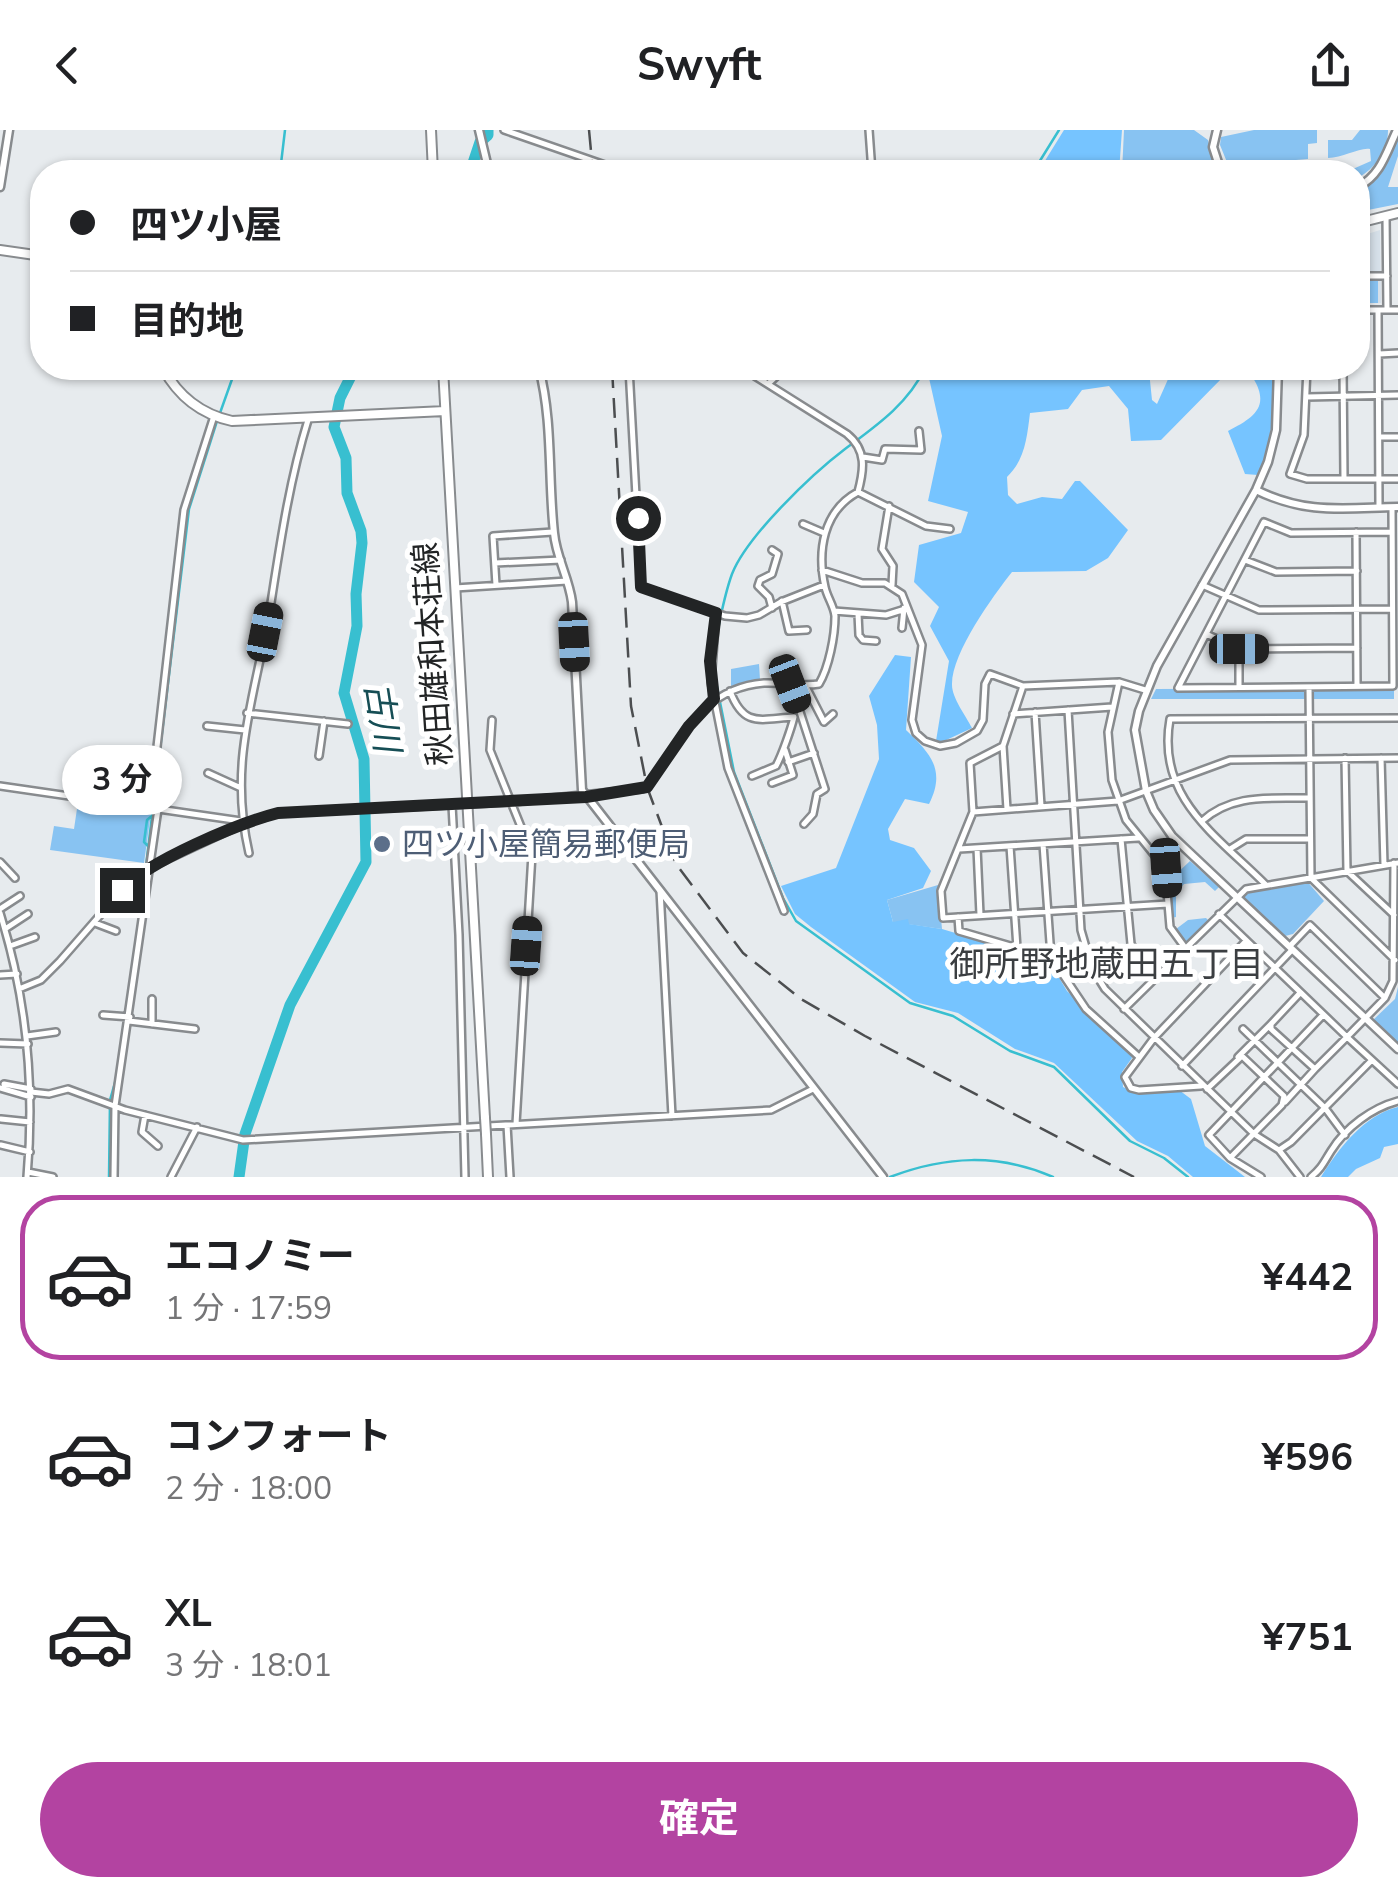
<!DOCTYPE html>
<html lang="ja">
<head>
<meta charset="utf-8">
<style>
	body { margin:0; font-family:"Nunito Sans","Noto Sans JP",sans-serif; background:#f2f2f2; color:#202124; height:100vh; display:flex; flex-direction:column; font-size:38px; white-space:nowrap }
	* { box-sizing:border-box; margin:0 }
	p { font-size:32px; color:#757577 }
	.icon { flex:none; width:55px; height:55px; fill:none; stroke:currentColor; stroke-width:2; stroke-linecap:round; stroke-linejoin:round }
	.map { position:relative; height:1047px; overflow:hidden }
	.drawer { display:flex; flex-direction:column; background:#fff; flex:1 }
	.drawer>* { flex:none }
	.guide { position:absolute; left:30px; top:30px; width:1340px; height:220px; border-radius:40px; box-shadow:0 2px 8px #0004; display:grid; align-content:center; height:220px; padding:0 40px; background:#fff }
	.end { position:absolute; width:45px; height:45px; margin:-22px; border:12px solid #222425; background:#fff; box-shadow:0 0 0 5px #fff }
	.from { border-radius:50% }
	.bubble { position:absolute; height:70px; border-radius:35px; background:#fff; box-shadow:0 2px 8px #0004; font-size:32px; font-weight:700; line-height:70px; text-align:center }
	.car { position:absolute; width:30px; height:60px; margin:-30px -15px; border-radius:12px; box-shadow:0 0 8px 2px #0007; background:linear-gradient(#222 24%,#8ab4d8 0 40%,#222 0 76%,#8ab4d8 0 86%,#222 0) }
	.guide b { display:flex; align-items:center; gap:35px; height:95px; font-size:38px }
	.guide b+b { border-top:2px solid #e0e0e0 }
	.guide i { width:25px; height:25px; background:#202124 }
	ul { padding:18px 0 0; list-style:none }
	li { display:flex; align-items:center; gap:30px; height:165px; margin:0 20px 15px; padding:0 20px; border:5px solid transparent; border-radius:40px }
	li div { flex:1 }
	li b { display:block; font-size:38px }
	li em { font-style:normal; font-weight:700 }
	li.active { border-color:#b343a1 }
	li>.icon { width:90px; height:90px; stroke-width:1.5 }
	.button { display:flex; gap:20px; margin-top:auto; padding:20px 40px }
	.button a { flex:1; height:115px; border-radius:60px; background:#b343a1; color:#fff; font-size:40px; font-weight:700; line-height:115px; text-align:center }
	header { display:flex; justify-content:space-between; align-items:center; height:130px; padding:0 40px; background:#fff; font-size:45px; font-weight:700 }
	.map>svg:first-child { display:block }
	.built { fill:#d6e0e9 }
	.green { fill:#88c3f2 }
	.forest { fill:#76c4ff }
	.lines { fill:none; stroke-linecap:round; stroke-linejoin:round }
	.stream { stroke:#38bfd0; stroke-width:2.5 }
	.river { stroke:#38bfd0; stroke-width:11 }
	.minor-casing { stroke:#888b8e; stroke-width:10 }
	.tertiary-casing { stroke:#888b8e; stroke-width:11 }
	.primary-casing { stroke:#888b8e; stroke-width:12 }
	.minor { stroke:#fff; stroke-width:5 }
	.tertiary { stroke:#fff; stroke-width:6 }
	.primary { stroke:#fff; stroke-width:8 }
	.rail { stroke:#4c4e50; stroke-width:2.5; stroke-dasharray:20 10; stroke-linecap:butt }
	.primary-bridge-casing { stroke:#888b8e; stroke-width:12; stroke-linecap:butt }
	.primary-bridge { stroke:#fff; stroke-width:8 }
	.route { stroke:#222425; stroke-width:12 }
	.service-dot { fill:#5c6f8a; stroke:#fff; stroke-width:4 }
	.labels { text-anchor:middle; dominant-baseline:central; stroke-width:10; stroke-linejoin:round; paint-order:stroke }
	.street-label { font-size:32px; fill:#222425; stroke:#fff }
	.service-label { font-size:32px; fill:#4e5e75; stroke:#fff; text-anchor:start }
	.water-label { font-size:35px; font-style:italic; fill:#164e55; stroke:#fff }
	.neighbourhood-label { font-size:35px; fill:#3b3e41; stroke:#fff }
</style>
</head>
<body>
<header><svg class="icon" aria-label="back" viewBox="0 0 24 24"><path d="M15 5l-7 7 7 7"/></svg>Swyft<svg class="icon" aria-label="share" viewBox="0 0 24 24"><path d="M12 15V3M7 8l5-5 5 5M5 13v7h14v-7"/></svg></header>
<div class="map">
<svg width="1398" height="1047" viewBox="0 0 1398 1047">
	<rect width="100%" height="100%" fill="#e7ebee"/>
	<path class="built" d="M1380 100 1381 173H1358V107Z"/>
	<path class="green" d="M1124 0H1194L1208 10 1217 42H1122Z
		M1254 0H1317V13L1308 14V29L1296 30 1294 35 1296 42H1231L1220 15 1221 7Z
		M1360 0H1388C1388 22 1375 38 1358 48V42H1346L1371 31 1370 19C1360 17 1343 28 1328 28V10H1352Z
		M1398 4V26L1388 57H1398V74L1358 82V62C1382 50 1387 28 1398 4Z
		M1358 149H1378V173H1358Z
		M759 534 760 550 731 556V539Z
		M1394 558V569H1151L1156 559Z
		M78 672 151 682 144 733 50 720 54 696 74 699Z
		M1190 731 1219 757 1215 761 1205 752 1184 754 1176 763V787L1171 788 1168 742 1173 747Z
		M1306 750 1324 771 1293 804 1285 806 1243 768 1250 760Z
		M938 755 942 799 893 792 887 770Z
		M1206 788 1208 790 1188 811H1183L1176 799 1188 790Z
		M1398 857V915L1372 891 1395 869Z"/>
	<path class="forest" d="M1064 0H1122L1119 42H1038Z
		M932 238H1142L1149 241 1152 270 1157 274 1169 247 1200 238H1272C1274 276 1274 309 1258 345L1245 344 1228 301C1253 288 1271 277 1253 248L1225 245 1161 310 1131 311 1128 279 1109 256 1082 260 1068 279 1030 283C1027 307 1025 330 1007 347L1008 365 1017 374 1042 367 1062 369 1075 351H1080L1128 400 1108 428 1086 441 1012 442C993 466 951 524 952 555 952 568 966 586 972 598L942 612 936 611 949 531 930 496 939 477 914 452 919 415 961 403 968 382 928 371 942 306 929 248Z
		M895 525 911 527 906 600C931 624 946 640 929 674L905 669 888 699 890 710 914 718 931 741 923 758 887 770 893 792 908 789 909 794 942 799 1049 831 1067 861 1128 917 1132 928 1122 942 1123 957 1139 964 1179 960 1191 969 1205 1016 1245 1047H1193L1168 1026 1137 1011 1054 933 1015 919 958 883 915 872 811 797 795 784 781 756 836 738 879 629 877 595 869 566Z
		M1398 977V1014L1384 1017 1380 1028 1356 1039 1348 1047H1321C1339 1018 1364 985 1398 977Z"/>
	<g class="lines">
		<path class="stream" d="M280 42 285 0
			M1033 42 1059 0
			M220 283 236 238
			M717 504C721 484 725 463 732 444 747 406 812 344 845 319 876 296 908 274 925 238
			M714 542 734 642 783 768 796 791 910 873 953 886 1010 921 1054 937 1130 1011 1164 1028 1188 1047
			M149 717 144 712 147 690 153 685
			M146 736 189 379 217 291
			M138 800 145 744
			M109 1047 110 970 118 942
			M890 1047C945 1026 998 1023 1053 1047"/>
		<path class="river" d="M470 42 480 12 488 5V0
			M239 1047 245 1004 290 875 366 732 364 629 344 563 357 496 356 464 362 413 361 401 347 363 346 328 334 297 340 268 355 238"/>
		<defs>
			<path id="minor" d="M504 0 605 35 615 42
				M869 0 872 42
				M1386 86 1387 180
				M1358 146H1387
				M1358 180H1398
				M1378 180 1379 377
				M1379 224 1398 223
				M629 238 641 457 725 486 747 488 759 485 781 472 824 455
				M1307 238 1304 305 1290 344 1307 349H1398
				M1343 238 1344 349
				M768 254 785 238
				M1307 267 1398 265
				M1379 307H1398
				M863 327 882 330 885 319 921 320 919 301
				M858 362 926 396 950 399
				M889 376 882 419 893 436 892 455
				M803 394 824 403
				M1356 402 1357 556
				M1392 402 1291 403 1264 392 1178 558 1393 556 1392 378
				M1245 430 1276 442 1357 441
				M495 433 561 430
				M822 440 862 453H885L902 464 922 515 912 590 916 603 925 611 940 616 956 613 977 601 983 590 985 554 990 544 1023 556 1119 552 1145 560
				M496 455 493 406 553 402
				M1202 455 1259 480 1392 479
				M455 458 567 451
				M782 471 789 501 807 500
				M772 478 769 467 758 456 760 450 772 444 778 424 772 420
				M834 481 886 485 902 480
				M716 483 711 552 728 638 784 781
				M858 484 859 505 863 510 876 511
				M902 498 904 478
				M1206 504 1239 519 1357 518
				M1239 519V556
				M1119 552 1108 602 1112 650 1126 690 1165 738 1170 797 1186 819
				M791 554 825 659 817 664 813 684 804 694
				M805 555 824 592 833 584
				M1309 557 1311 748 1395 830
				M730 561C744 598 760 589 794 587 791 599 782 625 776 636L752 646
				M1068 580 1081 800 1092 838 1105 859 1254 1004 1279 1020 1291 1012 1371 931
				M1035 582 1041 676
				M247 583 348 594
				M1013 584 1112 577
				M492 590 490 620 532 724 516 994
				M207 596 245 600
				M1003 616 970 633 973 682 941 761 943 788 1168 774
				M319 626 324 591
				M1345 628 1347 741 1394 785
				M1381 628 1384 735
				M788 632 814 623
				M208 643 241 658
				M772 653 793 645 785 620
				M0 656 241 691
				M452 675 459 805 465 1047
				M150 678 184 380 214 286
				M1007 679 1003 616 1023 556
				M973 682 1118 671 1230 630 1398 628
				M1202 691C1233 663 1270 669 1310 668
				M1121 709 1131 814 1154 848
				M1010 716 1017 818 1051 827 1043 714
				M977 718 980 785
				M959 719 1138 708
				M1230 719 1246 709H1309
				M249 723C228 631 255 568 270 479 280 415 289 352 308 290
				M0 732 15 748
				M1394 733 1393 851 1385 868 1347 907 1398 954
				M1265 754C1216 705 1156 668 1170 589L1398 588
				M660 760 672 986
				M0 779 20 766
				M0 783C27 869 35 957 27 1047
				M1219 784 1347 907 1315 939 1271 899V894L1300 863
				M958 787 959 801 1017 818
				M95 793 116 801
				M5 799 28 784
				M10 816 35 807
				M1290 816 1310 795 1385 868
				M1051 827 1086 879 1139 927
				M0 845 17 844
				M19 859 41 850 60 831 136 744 243 694 278 683 512 672 642 659 647 657C681 612 700 558 764 553 782 552 801 557 819 554 829 537 835 506 835 486 834 476 827 467 825 457 817 421 823 381 858 362 864 340 867 320 847 304L742 238
				M152 869V894
				M1124 879 1246 759 1398 733
				M103 885 130 887
				M129 891 195 899
				M1243 899 1325 978 1345 1005
				M27 906 56 902
				M0 913 28 914
				M1238 927 1271 894
				M1182 936 1291 821
				M4 954 31 959
				M1201 956 1139 960 1131 958 1125 947 1154 908 1246 811
				M0 958 31 967
				M1207 959 1242 926 1284 966 1282 975 1230 1028
				M31 962 49 964 68 959 125 980 243 1010 771 980 813 959
				M1285 972 1315 939
				M145 985 142 1002 158 1016
				M1 989 30 992
				M507 995 510 1047
				M1 1015 30 1022
				M1279 1020 1300 1047
				M28 1042 53 1047
				M114 1047 115 976 158 679
				M171 1047 197 997
				M1261 1047 1230 1028 1209 1005 1323 885
				M1311 1047C1322 1038 1324 1032 1331 1021 1346 997 1372 978 1398 971"/>
			<path id="tertiary" d="M479 0 489 42
				M1217 0 1213 17 1221 42
				M0 57 9 0
				M1358 57C1381 45 1386 23 1397 0
				M539 238C553 291 548 348 554 403 556 427 569 448 572 472L582 660 883 1047
				M1278 238 1276 300 1268 332 1256 360 1157 536 1139 581 1135 600 1146 661 1154 680 1172 706 1398 919
				M1256 360C1307 385 1344 378 1398 377"/>
			<path id="primary" d="M431 0 433 42
				M1358 93 1398 83
				M0 120 42 126
				M163 238C178 266 200 284 232 291L445 281
				M443 238 485 988
				M486 1004 488 1047"/>
		</defs>
		<use href="#minor" class="minor-casing"/>
		<use href="#tertiary" class="tertiary-casing"/>
		<use href="#primary" class="primary-casing"/>
		<use href="#minor" class="minor"/>
		<use href="#tertiary" class="tertiary"/>
		<use href="#primary" class="primary"/>
		<path class="rail" d="M589 0 593 42
			M612 238 631 576 647 657 676 734 743 823 801 869 865 906 1134 1047"/>
		<defs>
			<path id="primary-bridge" d="M485 988 486 1004"/>
		</defs>
		<use href="#primary-bridge" class="primary-bridge-casing"/>
		<use href="#primary-bridge" class="primary-bridge"/>
	</g>
	<g class="lines">
		<path class="route" d="M122 760C148 731 239 693 278 683L586 667 647 657 689 596 714 569 710 531 716 483 641 457 638 388"/>
	</g>
	<circle class="service-dot" cx="382" cy="714" r="10"/>
	<g class="labels">
		<g class="street-label">
			<text transform="translate(433 524) rotate(-94)">秋田雄和本荘線</text>
		</g>
		<g class="service-label">
			<text x="402" y="714">四ツ小屋簡易郵便局</text>
		</g>
		<g class="water-label">
			<text transform="translate(382 587) rotate(81)">古川</text>
		</g>
		<g class="neighbourhood-label">
			<text x="1107" y="834">御所野地蔵田五丁目</text>
		</g>
	</g>
</svg>
<i class="end from" style="left:638px;top:388px"></i>
<i class="end" style="left:122px;top:760px"></i>
<div class="bubble" style="left:62px;top:615px;width:120px">3 分</div>
<i class="car" style="left:265px;top:502px;rotate:11deg"></i>
<i class="car" style="left:574px;top:512px;rotate:177deg"></i>
<i class="car" style="left:1239px;top:519px;rotate:90deg"></i>
<i class="car" style="left:790px;top:554px;rotate:159deg"></i>
<i class="car" style="left:1166px;top:738px;rotate:176deg"></i>
<i class="car" style="left:526px;top:816px;rotate:4deg"></i>
<div class="guide">
<b><i class="from"></i>四ツ小屋</b>
<b><i></i>目的地</b>
</div>
</div>
<section class="drawer">
<ul>
<li class="active"><svg class="icon" aria-label="car" viewBox="0 0 24 24"><path d="M5 17H2v-5l4-1 3-4h7l3 4 3 1v5h-3M9 17h6M6 11h13"/><circle cx="7" cy="17" r="2"/><circle cx="17" cy="17" r="2"/></svg><div><b>エコノミー</b><p>1 分 · 17:59</p></div><em>¥442</em></li>
<li><svg class="icon" aria-label="car" viewBox="0 0 24 24"><path d="M5 17H2v-5l4-1 3-4h7l3 4 3 1v5h-3M9 17h6M6 11h13"/><circle cx="7" cy="17" r="2"/><circle cx="17" cy="17" r="2"/></svg><div><b>コンフォート</b><p>2 分 · 18:00</p></div><em>¥596</em></li>
<li><svg class="icon" aria-label="car" viewBox="0 0 24 24"><path d="M5 17H2v-5l4-1 3-4h7l3 4 3 1v5h-3M9 17h6M6 11h13"/><circle cx="7" cy="17" r="2"/><circle cx="17" cy="17" r="2"/></svg><div><b>XL</b><p>3 分 · 18:01</p></div><em>¥751</em></li>
</ul>
<div class="button"><a>確定</a></div>
</section>
</body>
</html>
